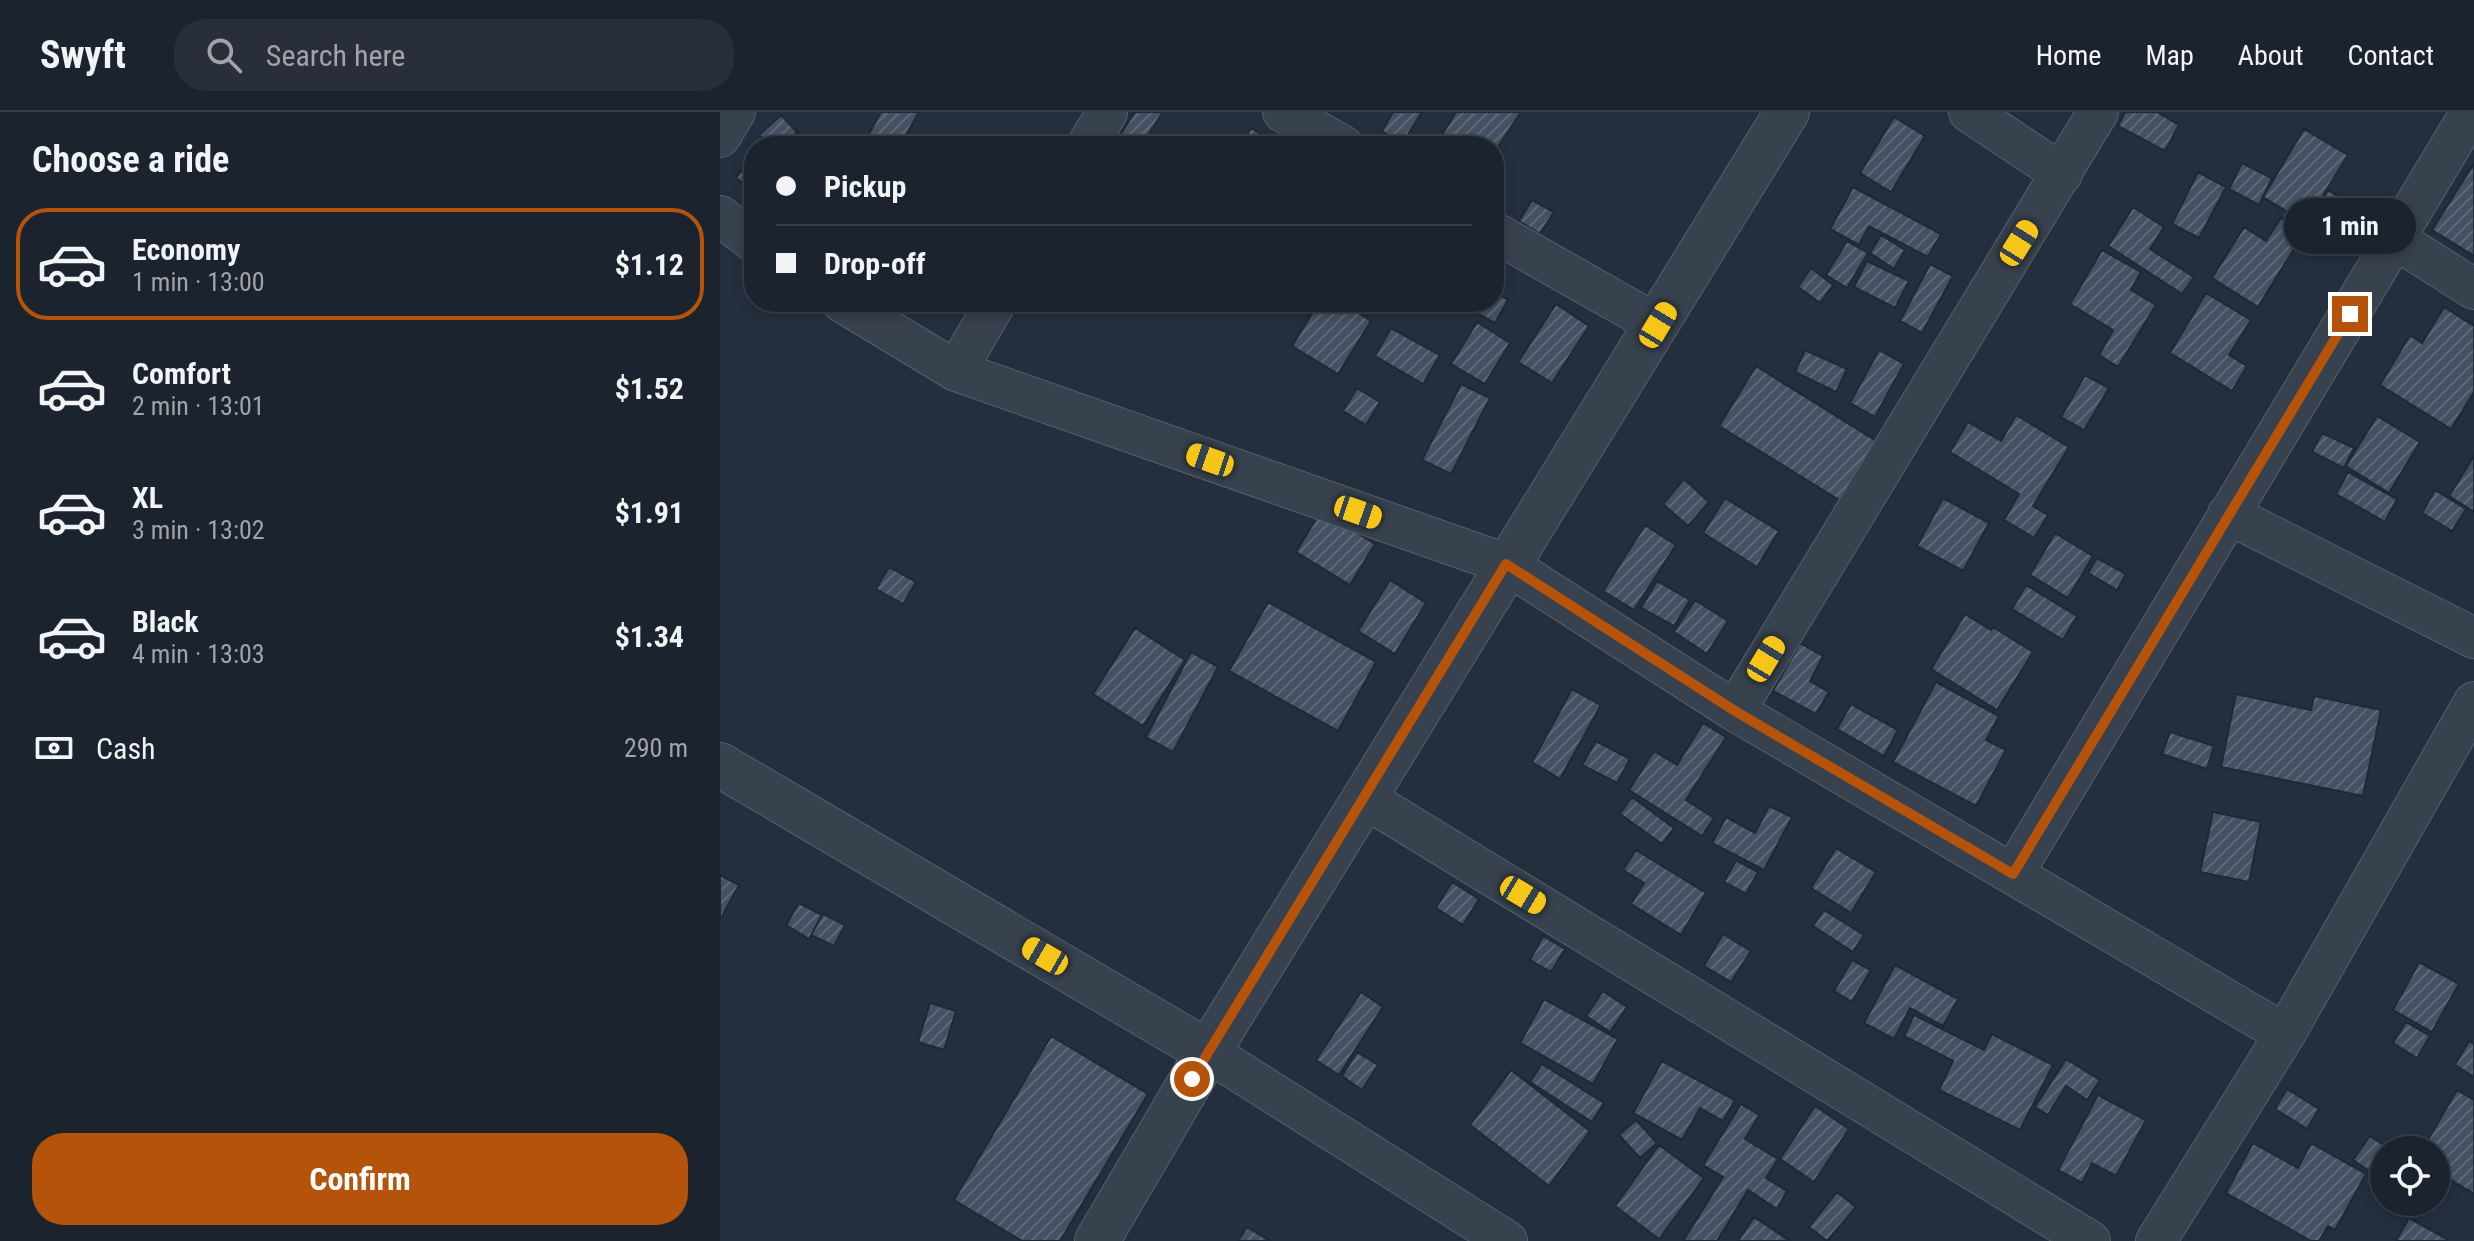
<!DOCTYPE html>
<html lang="en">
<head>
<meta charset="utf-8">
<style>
	body { margin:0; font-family:"Roboto Condensed",sans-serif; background:#282f3a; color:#f1f3f6; height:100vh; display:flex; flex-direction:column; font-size:30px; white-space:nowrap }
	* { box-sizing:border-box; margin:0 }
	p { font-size:26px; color:#a0a4aa }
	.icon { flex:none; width:44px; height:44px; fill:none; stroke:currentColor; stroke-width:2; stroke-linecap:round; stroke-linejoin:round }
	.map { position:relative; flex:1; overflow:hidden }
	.sheet { display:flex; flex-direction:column; background:#1b232e; width:720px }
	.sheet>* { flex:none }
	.hud { position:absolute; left:24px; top:24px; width:760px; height:176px; border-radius:32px; box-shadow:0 4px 12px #0003,0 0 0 2px #39404a; display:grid; align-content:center; height:176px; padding:0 32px; background:#1b232e }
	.buttons { position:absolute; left:1650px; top:1024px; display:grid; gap:16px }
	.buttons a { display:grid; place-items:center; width:80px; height:80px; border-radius:50%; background:#1b232e; box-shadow:0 4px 12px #0003,0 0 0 2px #39404a; font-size:40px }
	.end { position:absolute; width:36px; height:36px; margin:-18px; border:10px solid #b45309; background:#fff; box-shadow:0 0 0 4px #fff }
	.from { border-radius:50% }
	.bubble { position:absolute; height:56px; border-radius:28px; background:#1b232e; box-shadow:0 4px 12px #0003,0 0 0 2px #39404a; font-size:26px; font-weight:700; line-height:56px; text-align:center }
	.car { position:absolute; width:24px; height:48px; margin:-24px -12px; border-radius:10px; box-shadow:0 0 6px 2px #0007; background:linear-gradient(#f5c518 24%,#345 0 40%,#f5c518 0 76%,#345 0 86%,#f5c518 0) }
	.hud b { display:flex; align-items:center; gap:28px; height:76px; font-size:30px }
	.hud b+b { border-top:2px solid #39404a }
	.hud i { width:20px; height:20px; background:#f1f3f6 }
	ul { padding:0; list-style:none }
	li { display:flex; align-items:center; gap:24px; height:112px; margin:0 16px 12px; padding:0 16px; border:4px solid transparent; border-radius:32px }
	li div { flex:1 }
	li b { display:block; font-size:30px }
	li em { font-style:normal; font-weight:700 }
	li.on { border-color:#b45309 }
	li>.icon { width:72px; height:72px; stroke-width:1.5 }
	h2 { padding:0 32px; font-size:36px; line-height:96px }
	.pay { display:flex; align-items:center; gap:20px; height:88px; padding:0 32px; font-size:30px }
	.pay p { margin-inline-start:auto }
	.primary-button { display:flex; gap:16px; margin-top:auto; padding:16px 32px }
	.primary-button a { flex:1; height:92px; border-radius:32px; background:#b45309; color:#fff; font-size:32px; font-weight:700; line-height:92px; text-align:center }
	header { display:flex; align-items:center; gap:48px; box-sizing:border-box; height:112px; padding:0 40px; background:#1b232e; border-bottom:2px solid #39404a }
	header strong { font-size:38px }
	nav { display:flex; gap:44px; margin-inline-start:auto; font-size:28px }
	.search { width:560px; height:72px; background:#282f3a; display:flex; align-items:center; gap:20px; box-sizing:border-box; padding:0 28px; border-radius:32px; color:#a0a4aa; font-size:30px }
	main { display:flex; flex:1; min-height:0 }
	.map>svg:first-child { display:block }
	.building { fill:url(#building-hatch); stroke:#1f2835; stroke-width:2 }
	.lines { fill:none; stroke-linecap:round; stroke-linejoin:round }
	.minor-casing { stroke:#565f6c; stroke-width:42 }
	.tertiary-casing { stroke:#565f6c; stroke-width:46 }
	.minor { stroke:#38414e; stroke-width:40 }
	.tertiary { stroke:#38414e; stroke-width:44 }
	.route { stroke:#b45309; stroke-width:10 }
</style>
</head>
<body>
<header>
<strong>Swyft</strong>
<div class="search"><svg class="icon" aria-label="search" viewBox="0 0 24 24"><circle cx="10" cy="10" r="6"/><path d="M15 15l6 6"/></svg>Search here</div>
<nav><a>Home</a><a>Map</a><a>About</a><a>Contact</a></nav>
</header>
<main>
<section class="sheet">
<h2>Choose a ride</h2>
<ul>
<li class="on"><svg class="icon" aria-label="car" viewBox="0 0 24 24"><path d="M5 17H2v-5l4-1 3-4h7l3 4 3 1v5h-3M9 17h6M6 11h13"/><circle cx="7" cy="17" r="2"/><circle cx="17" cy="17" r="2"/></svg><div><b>Economy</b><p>1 min · 13:00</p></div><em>$1.12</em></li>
<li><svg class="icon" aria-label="car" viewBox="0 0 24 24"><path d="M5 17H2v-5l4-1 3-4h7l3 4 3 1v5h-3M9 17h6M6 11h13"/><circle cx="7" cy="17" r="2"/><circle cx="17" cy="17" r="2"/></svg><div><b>Comfort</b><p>2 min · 13:01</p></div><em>$1.52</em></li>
<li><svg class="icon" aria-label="car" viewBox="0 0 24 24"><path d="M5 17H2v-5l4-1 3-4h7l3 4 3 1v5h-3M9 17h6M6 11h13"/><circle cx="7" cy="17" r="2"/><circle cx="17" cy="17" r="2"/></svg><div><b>XL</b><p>3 min · 13:02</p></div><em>$1.91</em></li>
<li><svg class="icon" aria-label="car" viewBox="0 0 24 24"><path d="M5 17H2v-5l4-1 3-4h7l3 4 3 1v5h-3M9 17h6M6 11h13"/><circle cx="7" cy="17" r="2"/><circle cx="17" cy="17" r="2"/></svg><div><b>Black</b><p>4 min · 13:03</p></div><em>$1.34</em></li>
</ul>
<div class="pay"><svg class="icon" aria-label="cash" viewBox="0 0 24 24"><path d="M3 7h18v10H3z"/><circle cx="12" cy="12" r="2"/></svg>Cash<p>290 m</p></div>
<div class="primary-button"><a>Confirm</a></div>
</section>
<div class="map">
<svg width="1754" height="1129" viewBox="0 0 1754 1129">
	<defs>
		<pattern id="building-hatch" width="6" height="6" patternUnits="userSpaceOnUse" patternTransform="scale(2)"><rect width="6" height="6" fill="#455162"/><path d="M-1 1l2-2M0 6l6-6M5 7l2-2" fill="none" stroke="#5d6877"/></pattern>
	</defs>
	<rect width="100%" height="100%" fill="#242f3e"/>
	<path class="building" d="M161 0H199L180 34 143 33Z
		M415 0H443L428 23 445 34H393Z
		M673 0H702L682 32 662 19Z
		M736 0H801L774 41V34H721L717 31Z
		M1405 0H1437L1459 13 1445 39 1398 14Z
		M61 3 77 20 61 34H49L39 23Z
		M1174 5 1205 24 1171 80 1140 61Z
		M531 16 561 34H520Z
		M1584 17 1628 43 1586 111 1543 85Z
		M30 48 34 51V80L16 66Z
		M1522 51 1552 66 1539 93 1509 77Z
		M1753 53H1754V144L1712 118Z
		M1478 60 1506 75 1479 126 1452 112Z
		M1133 75 1221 122 1208 145 1149 114 1139 133 1110 117Z
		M1608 78 1629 91 1605 132 1583 119Z
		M812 88 834 100 820 122 799 109Z
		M1413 95 1444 115 1430 137 1474 165 1462 182 1388 134Z
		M1561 106 1584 121 1538 195 1492 166 1524 115 1546 129Z
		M1161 123 1185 138 1174 157 1150 141Z
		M1127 129 1148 141 1127 176 1106 163Z
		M1382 138 1421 160 1411 178 1436 193 1398 255 1379 243 1393 218 1350 192Z
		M1147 149 1189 169 1175 196 1134 175Z
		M1210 152 1233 164 1202 221 1180 209Z
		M1091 156 1113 173 1100 191 1078 175Z
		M774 180 788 188 775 211 749 197 753 190H774Z
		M1486 181 1531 208 1509 243 1527 254 1512 279 1450 241Z
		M599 190H622L651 209 618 262 572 234Z
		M836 192 869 214 832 271 798 250Z
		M1724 195 1754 214V280L1731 317 1660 273 1690 223 1702 231Z
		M757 210 790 231 765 272 731 252Z
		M671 216 720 243 703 272 655 244Z
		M1085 238 1127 257 1116 280 1075 260Z
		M1159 238 1184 252 1155 305 1130 291Z
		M1036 254 1166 335 1129 394 999 314Z
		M1365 263 1389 276 1364 318 1341 305Z
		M741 272 770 286 731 362 702 348Z
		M637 276 660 290 646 313 623 299Z
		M1296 303 1349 335 1313 394 1328 403 1314 426 1284 408 1299 382 1230 340 1248 310 1281 329Z
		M1657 304 1700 330 1669 381 1626 354Z
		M1602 321 1634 336 1624 356 1592 340Z
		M1754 344V400L1729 384Z
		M1628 360 1677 387 1665 410 1616 382Z
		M964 367 989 390 968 414 943 392Z
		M1715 378 1746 397 1732 419 1702 401Z
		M1005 386 1059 419 1037 455 983 421Z
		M1223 386 1269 411 1243 459 1197 434Z
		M601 399 655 432 630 473 576 440Z
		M925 413 956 433 914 498 883 479Z
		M1335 421 1373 444 1348 486 1310 463Z
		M1377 446 1406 462 1397 478 1368 461Z
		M169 455 196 470 183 492 156 477Z
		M670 468 706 491 675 542 638 519Z
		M937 469 970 488 954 514 921 496Z
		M1306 473 1357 504 1343 528 1292 497Z
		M975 488 1008 509 987 542 954 520Z
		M548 490 656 550 618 619 509 559Z
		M1245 502 1271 518 1273 515 1313 540 1277 598 1211 557Z
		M415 516 465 548 423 614 373 582Z
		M1080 531 1103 544 1090 569 1109 580 1096 602 1053 579Z
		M471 540 498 555 453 640 426 625Z
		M1216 570 1279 604 1266 628 1286 638 1256 694 1173 650Z
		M852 577 881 593 840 667 812 650Z
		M1516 582 1591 598 1594 584 1661 598 1643 684 1501 655Z
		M1131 592 1178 618 1164 644 1117 617Z
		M983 611 1006 625 966 688 994 706 982 724 909 678 934 639 957 653Z
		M1450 620 1494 634 1487 657 1442 642Z
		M876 629 910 647 897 671 862 653Z
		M912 685 954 716 942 732 900 702Z
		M1049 694 1072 705 1044 758 992 731 1006 705 1035 721Z
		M1493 700 1541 710 1529 770 1480 760Z
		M1116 736 1156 760 1131 801 1091 776Z
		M916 738 986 781 961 823 911 792 924 771 903 758Z
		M1016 748 1038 760 1026 782 1004 770Z
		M0 763 19 773 0 808Z
		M732 770 759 787 743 813 716 796Z
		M79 791 102 803 89 827 66 813Z
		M1104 798 1144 823 1133 840 1093 814Z
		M103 802 125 813 114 834 91 823Z
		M1003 822 1031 839 1011 870 984 854Z
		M823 824 845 837 831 860 810 848Z
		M1132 848 1151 858 1132 890 1114 879Z
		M1699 850 1739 872 1712 920 1673 898Z
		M1175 853 1238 887 1223 914 1190 896 1174 927 1144 911Z
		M883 879 907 895 890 920 866 904Z
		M641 880 663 895 619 963 596 948Z
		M824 887 898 927 873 972 800 931Z
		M210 891 236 899 224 938 198 930Z
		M1194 903 1264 938 1272 922 1333 953 1300 1018 1219 978 1233 949 1184 924Z
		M1686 910 1710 924 1697 946 1673 931Z
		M331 924 428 982 340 1129H302L234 1088Z
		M1749 929 1754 932V965L1735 953Z
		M637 940 658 953 642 978 622 964Z
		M1346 947 1380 968 1367 988 1346 974 1328 1003 1315 995Z
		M942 949 1015 988 1003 1009 980 996 962 1028 913 1001Z
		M822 952 884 991 872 1010 810 970Z
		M791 958 870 1019 829 1074 750 1013Z
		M1567 977 1599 997 1587 1017 1555 997Z
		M1737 978 1754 988V1082L1716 1059V1038H1702Z
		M1378 983 1426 1008 1396 1064 1372 1051 1362 1071 1338 1058Z
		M1021 992 1039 1003 1025 1027 1058 1047 1046 1066 1067 1079 1057 1097 1028 1078 997 1129H963L1003 1065 983 1053Z
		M1095 994 1129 1017 1094 1070 1060 1047Z
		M916 1008 937 1031 920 1046 899 1023Z
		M1650 1024 1671 1038H1664V1056L1658 1065 1633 1048Z
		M1533 1031 1578 1056 1591 1031 1646 1062 1615 1118 1608 1114 1599 1129H1591L1506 1081Z
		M939 1033 984 1066 939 1127 895 1094Z
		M1117 1080 1136 1095 1107 1129 1089 1115Z
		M1034 1105 1070 1129H1018Z
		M1689 1106 1727 1127 1726 1129H1676Z
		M527 1115 550 1129H518Z"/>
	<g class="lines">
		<defs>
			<path id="minor" d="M563 0 623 34
				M1249 0 1342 62
				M0 25 15 0
				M367 34 387 0
				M0 104 34 130
				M774 120 938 213
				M1675 127 1754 177
				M122 190 236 259 786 452 1015 599 1565 922
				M236 259 276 190
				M1508 402 1754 526
				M1015 599 1378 0
				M643 685 1370 1129
				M1293 762 1751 0
				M488 940 787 1129
				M1436 1129 1565 922 1754 590"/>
			<path id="tertiary" d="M0 653 488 940
				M377 1129 488 940 1067 0"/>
		</defs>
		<use href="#minor" class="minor-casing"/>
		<use href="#tertiary" class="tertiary-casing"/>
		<use href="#minor" class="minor"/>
		<use href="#tertiary" class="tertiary"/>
	</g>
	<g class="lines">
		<path class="route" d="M472 967 786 452 1015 599 1293 762 1630 202"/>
	</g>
</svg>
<div class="buttons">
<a><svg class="icon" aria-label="locate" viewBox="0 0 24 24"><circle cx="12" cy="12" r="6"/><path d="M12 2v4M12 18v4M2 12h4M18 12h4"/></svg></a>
</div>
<i class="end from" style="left:472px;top:967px"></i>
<i class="end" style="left:1630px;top:202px"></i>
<div class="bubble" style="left:1564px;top:86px;width:132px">1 min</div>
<i class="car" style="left:1299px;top:131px;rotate:32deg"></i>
<i class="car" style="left:938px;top:213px;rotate:31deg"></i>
<i class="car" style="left:490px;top:348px;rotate:289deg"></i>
<i class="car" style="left:638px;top:400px;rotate:109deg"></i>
<i class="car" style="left:1046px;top:547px;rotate:31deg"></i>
<i class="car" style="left:803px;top:783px;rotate:121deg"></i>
<i class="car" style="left:325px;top:844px;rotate:300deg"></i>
<div class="hud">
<b><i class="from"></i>Pickup</b>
<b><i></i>Drop-off</b>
</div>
</div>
</main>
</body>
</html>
